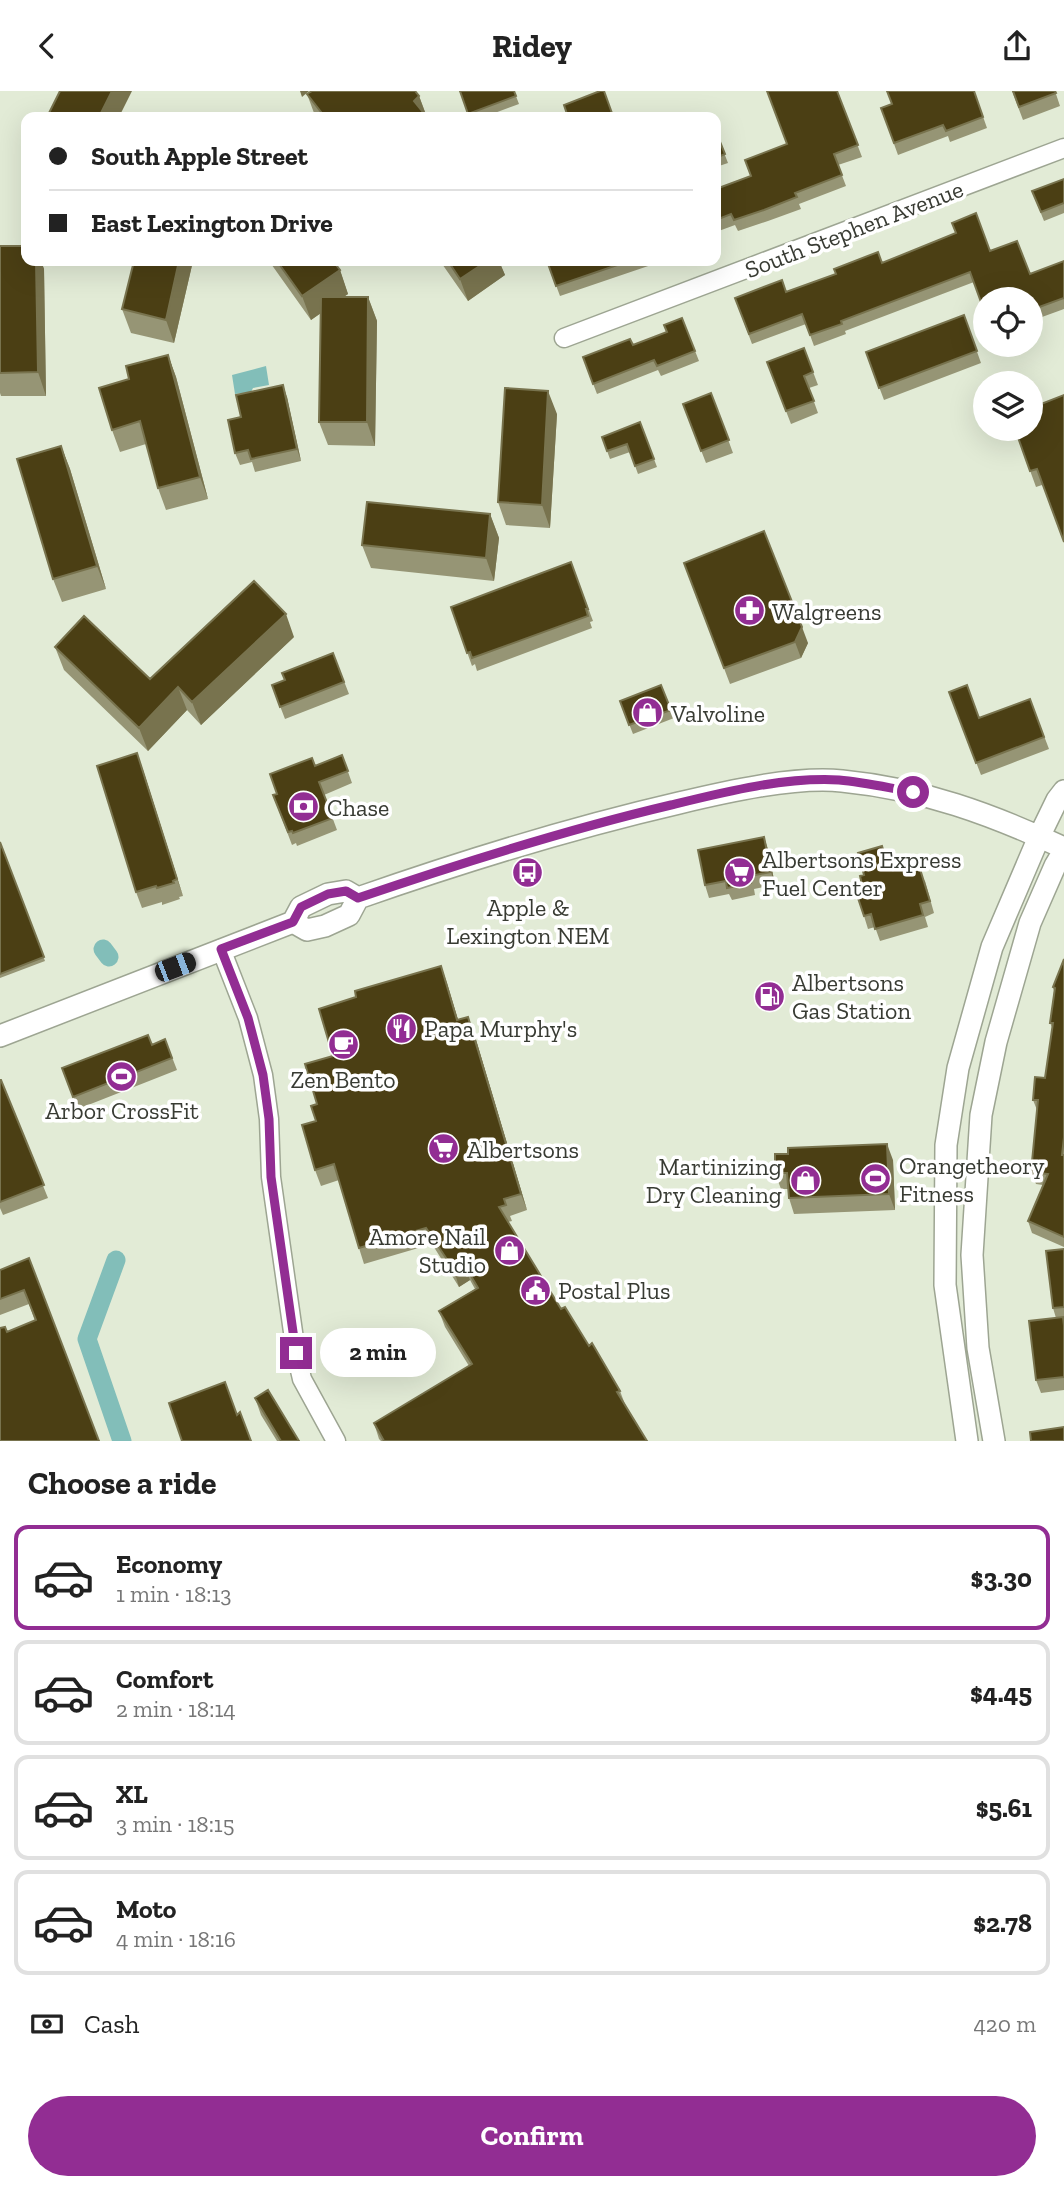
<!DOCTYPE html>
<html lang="en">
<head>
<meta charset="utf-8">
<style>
	body { margin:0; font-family:"Zilla Slab",serif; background:#f2f2f2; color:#222; height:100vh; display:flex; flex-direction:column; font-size:26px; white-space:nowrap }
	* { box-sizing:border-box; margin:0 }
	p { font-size:23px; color:#767676 }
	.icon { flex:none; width:38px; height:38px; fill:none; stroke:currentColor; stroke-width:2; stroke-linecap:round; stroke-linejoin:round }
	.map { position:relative; height:1350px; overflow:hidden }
	.details { display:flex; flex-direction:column; background:#fff; flex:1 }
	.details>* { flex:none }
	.guide { position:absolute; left:21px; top:21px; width:700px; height:154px; border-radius:14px; box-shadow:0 7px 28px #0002; display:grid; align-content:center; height:154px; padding:0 28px; background:#fff }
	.controls { position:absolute; left:973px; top:196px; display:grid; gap:14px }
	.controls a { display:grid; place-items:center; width:70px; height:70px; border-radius:50%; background:#fff; box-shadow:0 7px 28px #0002; font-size:35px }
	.end { position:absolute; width:32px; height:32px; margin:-16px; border:9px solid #922d93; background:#fff; box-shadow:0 0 0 4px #fff }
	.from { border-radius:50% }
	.bubble { position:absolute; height:49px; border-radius:24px; background:#fff; box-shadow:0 7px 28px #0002; font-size:23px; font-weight:800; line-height:49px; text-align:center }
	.car { position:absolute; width:21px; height:42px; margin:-21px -10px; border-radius:9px; box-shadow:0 0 5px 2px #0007; background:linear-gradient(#222 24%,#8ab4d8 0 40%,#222 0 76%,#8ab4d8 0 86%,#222 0) }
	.guide b { display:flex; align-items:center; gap:24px; height:66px; font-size:26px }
	.guide b+b { border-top:2px solid #e0e0e0 }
	.guide i { width:18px; height:18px; background:#222 }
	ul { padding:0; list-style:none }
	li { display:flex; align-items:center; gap:21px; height:105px; margin:0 14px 10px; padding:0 14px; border:4px solid #e0e0e0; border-radius:14px }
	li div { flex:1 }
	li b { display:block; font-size:26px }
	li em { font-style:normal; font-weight:800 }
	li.on { border-color:#922d93 }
	li>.icon { width:63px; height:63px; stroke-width:1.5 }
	h2 { padding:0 28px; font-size:32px; line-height:84px }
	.pay { display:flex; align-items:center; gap:18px; height:77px; padding:0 28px; font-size:26px }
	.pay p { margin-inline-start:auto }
	.button { display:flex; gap:14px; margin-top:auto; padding:14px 28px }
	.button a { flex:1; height:80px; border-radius:42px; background:#922d93; color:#fff; font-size:28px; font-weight:800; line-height:80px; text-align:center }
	header { display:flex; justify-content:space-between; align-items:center; height:91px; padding:0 28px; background:#fff; font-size:32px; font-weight:800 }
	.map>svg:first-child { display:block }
	.water { fill:#82beb9 }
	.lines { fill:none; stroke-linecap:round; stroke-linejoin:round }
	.canal { stroke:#82beb9; stroke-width:19 }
	.minor-casing { stroke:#9da592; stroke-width:21 }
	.major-casing { stroke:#9da592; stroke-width:24 }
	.minor { stroke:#fff; stroke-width:18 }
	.major { stroke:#fff; stroke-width:21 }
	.wall { fill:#969575 }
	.shaded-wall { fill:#78734e }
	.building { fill:#4b3f14; stroke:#78734e; stroke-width:2 }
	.route { stroke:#922d93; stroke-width:9 }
	.labels { text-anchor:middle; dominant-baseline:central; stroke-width:7; stroke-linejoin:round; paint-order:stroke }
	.street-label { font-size:24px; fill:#383b33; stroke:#fff }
	.poi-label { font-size:24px; fill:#383b33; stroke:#fff; text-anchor:start }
</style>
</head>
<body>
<header><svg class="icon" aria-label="back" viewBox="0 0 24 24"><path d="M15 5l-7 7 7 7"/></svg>Ridey<svg class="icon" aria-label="share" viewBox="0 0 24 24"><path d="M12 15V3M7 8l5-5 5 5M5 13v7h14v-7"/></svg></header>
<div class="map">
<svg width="1064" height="1350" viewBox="0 0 1064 1350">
	<rect width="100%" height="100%" fill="#e2ebd6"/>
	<path class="water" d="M266 275 269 294 253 297 251 301 235 303 232 284Z"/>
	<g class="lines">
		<path class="canal" d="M103 858 109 866
			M116 1169 87 1248 122 1350"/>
		<defs>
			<path id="minor" d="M564 247 1064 57
				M221 858 248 927 263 984 269 1028 271 1086 296 1262 302 1288 336 1350"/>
			<path id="major" d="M293 831 307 839 325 835 349 824 358 807C464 770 571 737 679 712 725 701 795 685 842 690 923 698 991 723 1064 757
				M0 945 293 831 301 816 328 803 346 800 358 807
				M967 1350 945 1194 946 1054 958 977 992 856 1039 746 1057 709 1064 700
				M994 1350 978 1257 972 1164 981 1024 996 951 1030 832 1055 775 1064 760"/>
		</defs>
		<use href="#minor" class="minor-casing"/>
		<use href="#major" class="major-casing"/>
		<use href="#minor" class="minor"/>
		<use href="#major" class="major"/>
	</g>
	<path class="wall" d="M460 0H514L519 13 484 26H470Z
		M837 0 862 66 838 74 846 95 799 113 801 118 768 130 738 140 735 134 716 141V98L751 85 787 53Z
		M974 0 987 37 950 51 948 45 898 64 881 17 891 13Z
		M1012 0H1055L1060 15 1023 29Z
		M307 3 419 5 427 26H317L314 22Z
		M716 41 728 72 716 76Z
		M1064 88V122L1044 130 1032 100Z
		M0 155 26 170H41L44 178 46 305H1L0 302Z
		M990 160 1030 183 1064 170V218L1031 230V208H985V221L974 191 845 240 846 243 814 255 806 233 752 253 735 207 786 201 882 172Z
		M134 170H193L174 252 131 242 122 218Z
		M269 170H333L340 179 348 203 343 206H368L377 230 375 355 328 354 319 331 321 222 311 229Z
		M440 170H499L505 184 468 210Z
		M547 170H660V171L560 205Z
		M964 224 981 272 884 309 866 261Z
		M682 227 699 270 661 285 658 279 597 303 583 266 633 254 667 241Z
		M804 257 818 294 809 297 818 322 791 333 767 271Z
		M168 264 176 286 208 408 166 419 158 397 146 353 120 361 112 339 129 288Z
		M711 302 733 362 706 372 683 313Z
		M1064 304 1042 394 1036 396 1015 338Z
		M287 306 301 370 255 381 252 371 240 374 235 362 241 326Z
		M557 323 550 437 506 434 498 411Z
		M640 331 657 376 638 383 630 361 610 368 602 346Z
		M61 355 70 378 106 498 62 511 53 488Z
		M490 423 499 447 494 490 371 477 362 454Z
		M571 471 593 530 590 531 592 537 477 580 475 573 472 575 451 516Z
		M684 472 808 552 801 567 730 593Z
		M294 546 201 634 187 619 148 660 64 579 55 556 150 588Z
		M333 562 349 603 285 628 272 594 285 589Z
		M661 594 674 627 633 643 620 610Z
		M949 601 979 627 1030 608 1049 658 981 684Z
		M342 664 352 692 324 704 337 739 297 755 296 752 292 754 273 704 277 703 315 675Z
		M143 679 183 805 179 806 180 808 162 814V811L142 817 136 801Z
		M0 751 45 870 0 887Z
		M768 758 775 794 754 798 755 804 732 809 729 803 709 807 705 794Z
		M890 778 914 779 925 790 934 822 925 826 928 836 880 850 875 836 868 838 864 825 863 798Z
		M1064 868V1156L1032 1142 1028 1130 1043 1094 1036 1093 1031 1081 1037 1019 1033 1009 1045 987 1053 938 1050 932 1054 900 1053 896Z
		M441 875 458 929 474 942 527 1119 510 1125 512 1130 508 1131 561 1218 620 1300 626 1316 647 1350H381L379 1348 374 1332 469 1275 445 1236 439 1220 475 1198 470 1189 459 1196 432 1153 364 1173 359 1157 339 1089 321 1095 315 1079 317 1013 333 965 356 906Z
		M165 948 177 979 78 1018 62 977 152 954Z
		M0 989 48 1107 3 1124 0 1117Z
		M893 1069 895 1119 794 1123 789 1107 788 1098H781L775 1082Z
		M1064 1158V1299L1041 1302 1036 1289 1056 1227 1053 1217Z
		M29 1167 99 1350 7 1241 35 1230 29 1213 0 1224V1179Z
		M255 1307 299 1350H277L261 1324Z"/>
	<path class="shaded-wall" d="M112 0H132L119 26H99Z
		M300 0H309L302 6Z
		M419 5 426 24 423 26 414 10Z
		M36 170H41L44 178 46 305 38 281Z
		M179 170H193L174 252 166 229Z
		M404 170H412L406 175Z
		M487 170H499L505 184 468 210 460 188Z
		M340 179 348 203 311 229 302 205Z
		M368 206 377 230 375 355 367 331Z
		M168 264 176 286 208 408 200 386Z
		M283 294 287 306 301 370 297 358Z
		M548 300 557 323 550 437 542 414Z
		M61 355 70 378 106 498 97 475Z
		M490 423 499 447 494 490 486 467Z
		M286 523 294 546 201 634 192 611Z
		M802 536 808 552 801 567 795 551Z
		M178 596 187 619 148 660 139 637Z
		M137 662 143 679 183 805 177 788Z
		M764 746 768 758 775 794 771 781Z
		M441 875 447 892 463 945 457 929Z
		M468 926 474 942 527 1119 521 1103Z
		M887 1053 893 1069 895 1119 889 1103Z
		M464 1173 470 1189 459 1196 454 1179Z"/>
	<path class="building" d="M60 0H112L99 26H47Z
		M312 0H415L419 5 414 10 427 26H325L307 3Z
		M460 0H514L516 5 468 23Z
		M600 0H604L613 25 609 26H568L564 14Z
		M767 0H837L858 54 834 63 842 84 795 102 797 106 764 119 734 129 731 123 716 129V98L751 85 745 69 787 53Z
		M887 0H974L983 26 946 40 943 34 894 52 881 17 892 13Z
		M1013 0H1055L1056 2 1019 16Z
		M716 41 725 63 716 67Z
		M1064 88V112L1041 121 1032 100Z
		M976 122 990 160 1017 150 1030 183 1064 170V207L1031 219V208H1002L1001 204 990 208H985V210L981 211 970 181 841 230 842 233 810 244 802 223 749 243 735 207 782 189 786 201 836 183 834 178 878 161 882 172 956 142 952 132Z
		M0 155H26V170H36L38 281 0 282Z
		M134 170H179L166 229 122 218Z
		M277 170H333L340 179 302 205Z
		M448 170H487L460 188Z
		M547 170H629L556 195Z
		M321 206H368L367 331H319Z
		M964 224 977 260 879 297 866 261Z
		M682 227 695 260 657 275 654 269 593 293 583 266 630 248 633 254 667 241 664 234Z
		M804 257 813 281 804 285 814 310 786 320 767 271Z
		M168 264 200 386 158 397 140 330 112 339 99 297 129 288 126 275Z
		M283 294 297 358 251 368 248 359 235 362 228 329 241 326 236 304Z
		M505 297 548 300 542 414 498 411Z
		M711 302 729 349 701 360 683 313Z
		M1064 304V451L1037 378 1030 380 1015 338H1031V317Z
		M640 331 654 368 635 375 627 353 607 360 602 346Z
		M61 355 97 475 53 488 17 368Z
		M367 411 490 423 486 467 362 454Z
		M764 440 802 536 795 551 724 577 684 472Z
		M571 471 588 518H586L588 525 472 567 470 561 467 562 451 516Z
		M254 490 286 523 192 611 178 596 139 637 55 556 84 525 150 588Z
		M333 562 344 591 280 616 272 594 285 589 282 582Z
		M661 594 671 619 629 634 620 610Z
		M967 594 979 627 1030 608 1044 646 976 672 949 601Z
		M137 662 177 788 173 790 174 792 157 797 156 795 136 801 97 675Z
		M342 664 348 680 319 691 333 727 293 742 292 740 288 741 273 704 277 703 270 683 312 667 315 675Z
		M764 746 771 781 750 785 751 792 727 797 726 790 705 794 698 759Z
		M0 751 44 866 0 883Z
		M882 755 889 778 912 771 914 780 920 778 930 810 920 813 923 824 875 838 871 823 864 825 856 801 863 798 860 785 864 784 858 762Z
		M1064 868V1046L1062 1064H1064V1146L1028 1130 1048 1083 1031 1081 1038 1009H1033L1035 986 1045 987 1053 932H1050L1055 897 1053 896Z
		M441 875 457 929 468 926 521 1103 504 1108 506 1114 499 1116 561 1218 565 1216 589 1255 592 1252 620 1300 617 1301 647 1350H384L374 1332 472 1273 439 1220 478 1197 464 1173 454 1179 426 1137 359 1157 334 1073 315 1079 302 1034 316 1030 311 1015 317 1013 305 973 333 965 319 918 356 906 355 900Z
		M148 944 152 954 165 948 172 967 73 1006 62 977Z
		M0 989H1L44 1094 0 1111Z
		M887 1053 889 1103 789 1107 787 1082H775V1063H788V1057Z
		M1064 1158V1216L1053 1217 1046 1160Z
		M29 1167 99 1350H0V1237L5 1236 7 1241 36 1229 24 1199 0 1208V1179Z
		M1063 1226 1064 1235V1286L1036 1289 1029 1230Z
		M225 1291 237 1324 240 1321 251 1350H182L169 1312Z
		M268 1299 299 1350H281L255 1307Z
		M1064 1336V1350H1031L1030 1341Z"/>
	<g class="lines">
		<path class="route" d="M296 1262 271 1086 269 1028 263 984 248 927 221 858 293 831 301 816 328 803 346 800 358 807C461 772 565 739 671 714 724 701 783 686 839 689 864 691 889 697 913 701"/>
	</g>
	<defs>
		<symbol id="pharmacy-disc" viewBox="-11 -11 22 22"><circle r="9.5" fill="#922d93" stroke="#fff"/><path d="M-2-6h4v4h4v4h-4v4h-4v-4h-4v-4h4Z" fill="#fff"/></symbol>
		<symbol id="shop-disc" viewBox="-11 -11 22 22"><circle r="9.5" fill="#922d93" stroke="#fff"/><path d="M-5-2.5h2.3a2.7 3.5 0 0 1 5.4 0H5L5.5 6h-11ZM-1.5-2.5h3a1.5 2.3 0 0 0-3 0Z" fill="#fff"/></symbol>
		<symbol id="bank-disc" viewBox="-11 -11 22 22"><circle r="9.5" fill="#922d93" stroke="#fff"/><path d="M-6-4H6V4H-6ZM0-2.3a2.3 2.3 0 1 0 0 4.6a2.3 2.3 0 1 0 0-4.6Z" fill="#fff"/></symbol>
		<symbol id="bus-disc" viewBox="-11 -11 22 22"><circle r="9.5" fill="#922d93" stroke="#fff"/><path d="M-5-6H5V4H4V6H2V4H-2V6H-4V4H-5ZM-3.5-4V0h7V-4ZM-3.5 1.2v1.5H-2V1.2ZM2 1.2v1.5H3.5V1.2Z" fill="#fff"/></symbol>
		<symbol id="supermarket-disc" viewBox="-11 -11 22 22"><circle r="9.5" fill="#922d93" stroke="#fff"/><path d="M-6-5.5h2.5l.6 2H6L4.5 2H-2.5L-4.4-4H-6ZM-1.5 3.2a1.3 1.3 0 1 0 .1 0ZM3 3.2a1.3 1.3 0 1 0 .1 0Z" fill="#fff"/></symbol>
		<symbol id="fuel-disc" viewBox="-11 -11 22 22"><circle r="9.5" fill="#922d93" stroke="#fff"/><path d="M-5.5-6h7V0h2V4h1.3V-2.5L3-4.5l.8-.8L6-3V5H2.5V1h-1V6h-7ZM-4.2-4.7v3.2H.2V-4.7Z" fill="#fff"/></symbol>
		<symbol id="restaurant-disc" viewBox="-11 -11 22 22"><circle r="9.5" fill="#922d93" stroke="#fff"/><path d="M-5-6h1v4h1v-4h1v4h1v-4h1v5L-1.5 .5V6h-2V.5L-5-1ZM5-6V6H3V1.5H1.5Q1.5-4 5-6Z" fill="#fff"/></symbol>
		<symbol id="cafe-disc" viewBox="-11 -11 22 22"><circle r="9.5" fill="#922d93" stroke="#fff"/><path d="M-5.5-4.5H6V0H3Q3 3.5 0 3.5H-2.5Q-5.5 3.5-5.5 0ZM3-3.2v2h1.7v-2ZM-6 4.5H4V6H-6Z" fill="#fff"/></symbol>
		<symbol id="stadium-disc" viewBox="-11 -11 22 22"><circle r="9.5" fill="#922d93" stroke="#fff"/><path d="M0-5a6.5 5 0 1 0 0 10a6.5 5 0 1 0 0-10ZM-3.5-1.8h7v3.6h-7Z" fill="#fff"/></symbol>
		<symbol id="civic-disc" viewBox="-11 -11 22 22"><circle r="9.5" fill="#922d93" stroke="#fff"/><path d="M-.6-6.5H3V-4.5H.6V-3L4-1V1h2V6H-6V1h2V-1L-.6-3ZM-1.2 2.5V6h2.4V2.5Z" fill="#fff"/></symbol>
	</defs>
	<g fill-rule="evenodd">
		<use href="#pharmacy-disc" x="732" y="502" width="35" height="35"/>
		<use href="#shop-disc" x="630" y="604" width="35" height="35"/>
		<use href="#bank-disc" x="286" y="698" width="35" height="35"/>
		<use href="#bus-disc" x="510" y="764" width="35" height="35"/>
		<use href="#supermarket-disc" x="722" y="764" width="35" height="35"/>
		<use href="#fuel-disc" x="752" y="888" width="35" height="35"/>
		<use href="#restaurant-disc" x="384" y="920" width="35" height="35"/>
		<use href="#cafe-disc" x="326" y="936" width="35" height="35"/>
		<use href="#stadium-disc" x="104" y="968" width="35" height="35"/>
		<use href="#supermarket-disc" x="426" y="1040" width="35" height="35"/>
		<use href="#stadium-disc" x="858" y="1070" width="35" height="35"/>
		<use href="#shop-disc" x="788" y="1072" width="35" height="35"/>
		<use href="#shop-disc" x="492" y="1142" width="35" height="35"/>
		<use href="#civic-disc" x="518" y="1182" width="35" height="35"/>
	</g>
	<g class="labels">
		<g class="street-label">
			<text transform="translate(854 138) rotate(-21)">South Stephen Avenue</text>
		</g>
		<g class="poi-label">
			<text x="772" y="520">Walgreens</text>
			<text x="671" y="622">Valvoline</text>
			<text x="327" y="716">Chase</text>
			<text x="762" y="768">Albertsons Express<tspan x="762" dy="28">Fuel Center</tspan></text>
			<text x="528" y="816" text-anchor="middle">Apple &amp;<tspan x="528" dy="28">Lexington NEM</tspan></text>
			<text x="792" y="891">Albertsons<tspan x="792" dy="28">Gas Station</tspan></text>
			<text x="424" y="937">Papa Murphy's</text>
			<text x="343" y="988" text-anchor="middle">Zen Bento</text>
			<text x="122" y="1019" text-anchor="middle">Arbor CrossFit</text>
			<text x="467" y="1058">Albertsons</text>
			<text x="899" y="1074">Orangetheory<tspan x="899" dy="28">Fitness</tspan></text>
			<text x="782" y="1075" text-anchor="end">Martinizing<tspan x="782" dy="28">Dry Cleaning</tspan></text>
			<text x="486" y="1145" text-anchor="end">Amore Nail<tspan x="486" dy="28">Studio</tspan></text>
			<text x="558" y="1199">Postal Plus</text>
		</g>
	</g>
</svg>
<div class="controls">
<a><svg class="icon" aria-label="locate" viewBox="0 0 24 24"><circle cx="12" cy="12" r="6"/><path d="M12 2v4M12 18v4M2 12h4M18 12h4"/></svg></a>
<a><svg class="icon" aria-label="layers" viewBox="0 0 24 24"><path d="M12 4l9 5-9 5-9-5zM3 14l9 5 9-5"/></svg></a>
</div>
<i class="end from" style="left:913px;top:701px"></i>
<i class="end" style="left:296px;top:1262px"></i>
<div class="bubble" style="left:320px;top:1237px;width:116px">2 min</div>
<i class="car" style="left:175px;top:876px;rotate:69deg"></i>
<div class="guide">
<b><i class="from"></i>South Apple Street</b>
<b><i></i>East Lexington Drive</b>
</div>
</div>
<section class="details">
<h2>Choose a ride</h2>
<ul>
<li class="on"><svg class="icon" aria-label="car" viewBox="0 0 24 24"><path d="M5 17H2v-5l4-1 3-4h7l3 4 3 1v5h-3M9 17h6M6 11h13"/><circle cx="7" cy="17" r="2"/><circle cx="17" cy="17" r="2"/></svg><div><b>Economy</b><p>1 min · 18:13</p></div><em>$3.30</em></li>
<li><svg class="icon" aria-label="car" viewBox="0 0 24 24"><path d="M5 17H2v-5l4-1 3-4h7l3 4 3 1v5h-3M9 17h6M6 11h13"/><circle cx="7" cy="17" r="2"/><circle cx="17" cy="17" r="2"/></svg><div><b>Comfort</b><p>2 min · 18:14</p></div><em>$4.45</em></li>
<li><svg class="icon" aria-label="car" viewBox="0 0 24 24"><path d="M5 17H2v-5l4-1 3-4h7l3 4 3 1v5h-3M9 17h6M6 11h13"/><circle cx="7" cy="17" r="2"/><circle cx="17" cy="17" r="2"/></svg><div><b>XL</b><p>3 min · 18:15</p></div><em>$5.61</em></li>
<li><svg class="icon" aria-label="car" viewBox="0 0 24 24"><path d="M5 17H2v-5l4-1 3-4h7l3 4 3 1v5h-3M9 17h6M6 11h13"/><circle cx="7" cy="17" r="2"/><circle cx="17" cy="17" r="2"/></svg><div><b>Moto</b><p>4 min · 18:16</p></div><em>$2.78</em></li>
</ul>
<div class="pay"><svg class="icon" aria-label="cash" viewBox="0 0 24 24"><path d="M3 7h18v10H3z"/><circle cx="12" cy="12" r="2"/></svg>Cash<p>420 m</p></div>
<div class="button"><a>Confirm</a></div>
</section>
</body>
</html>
